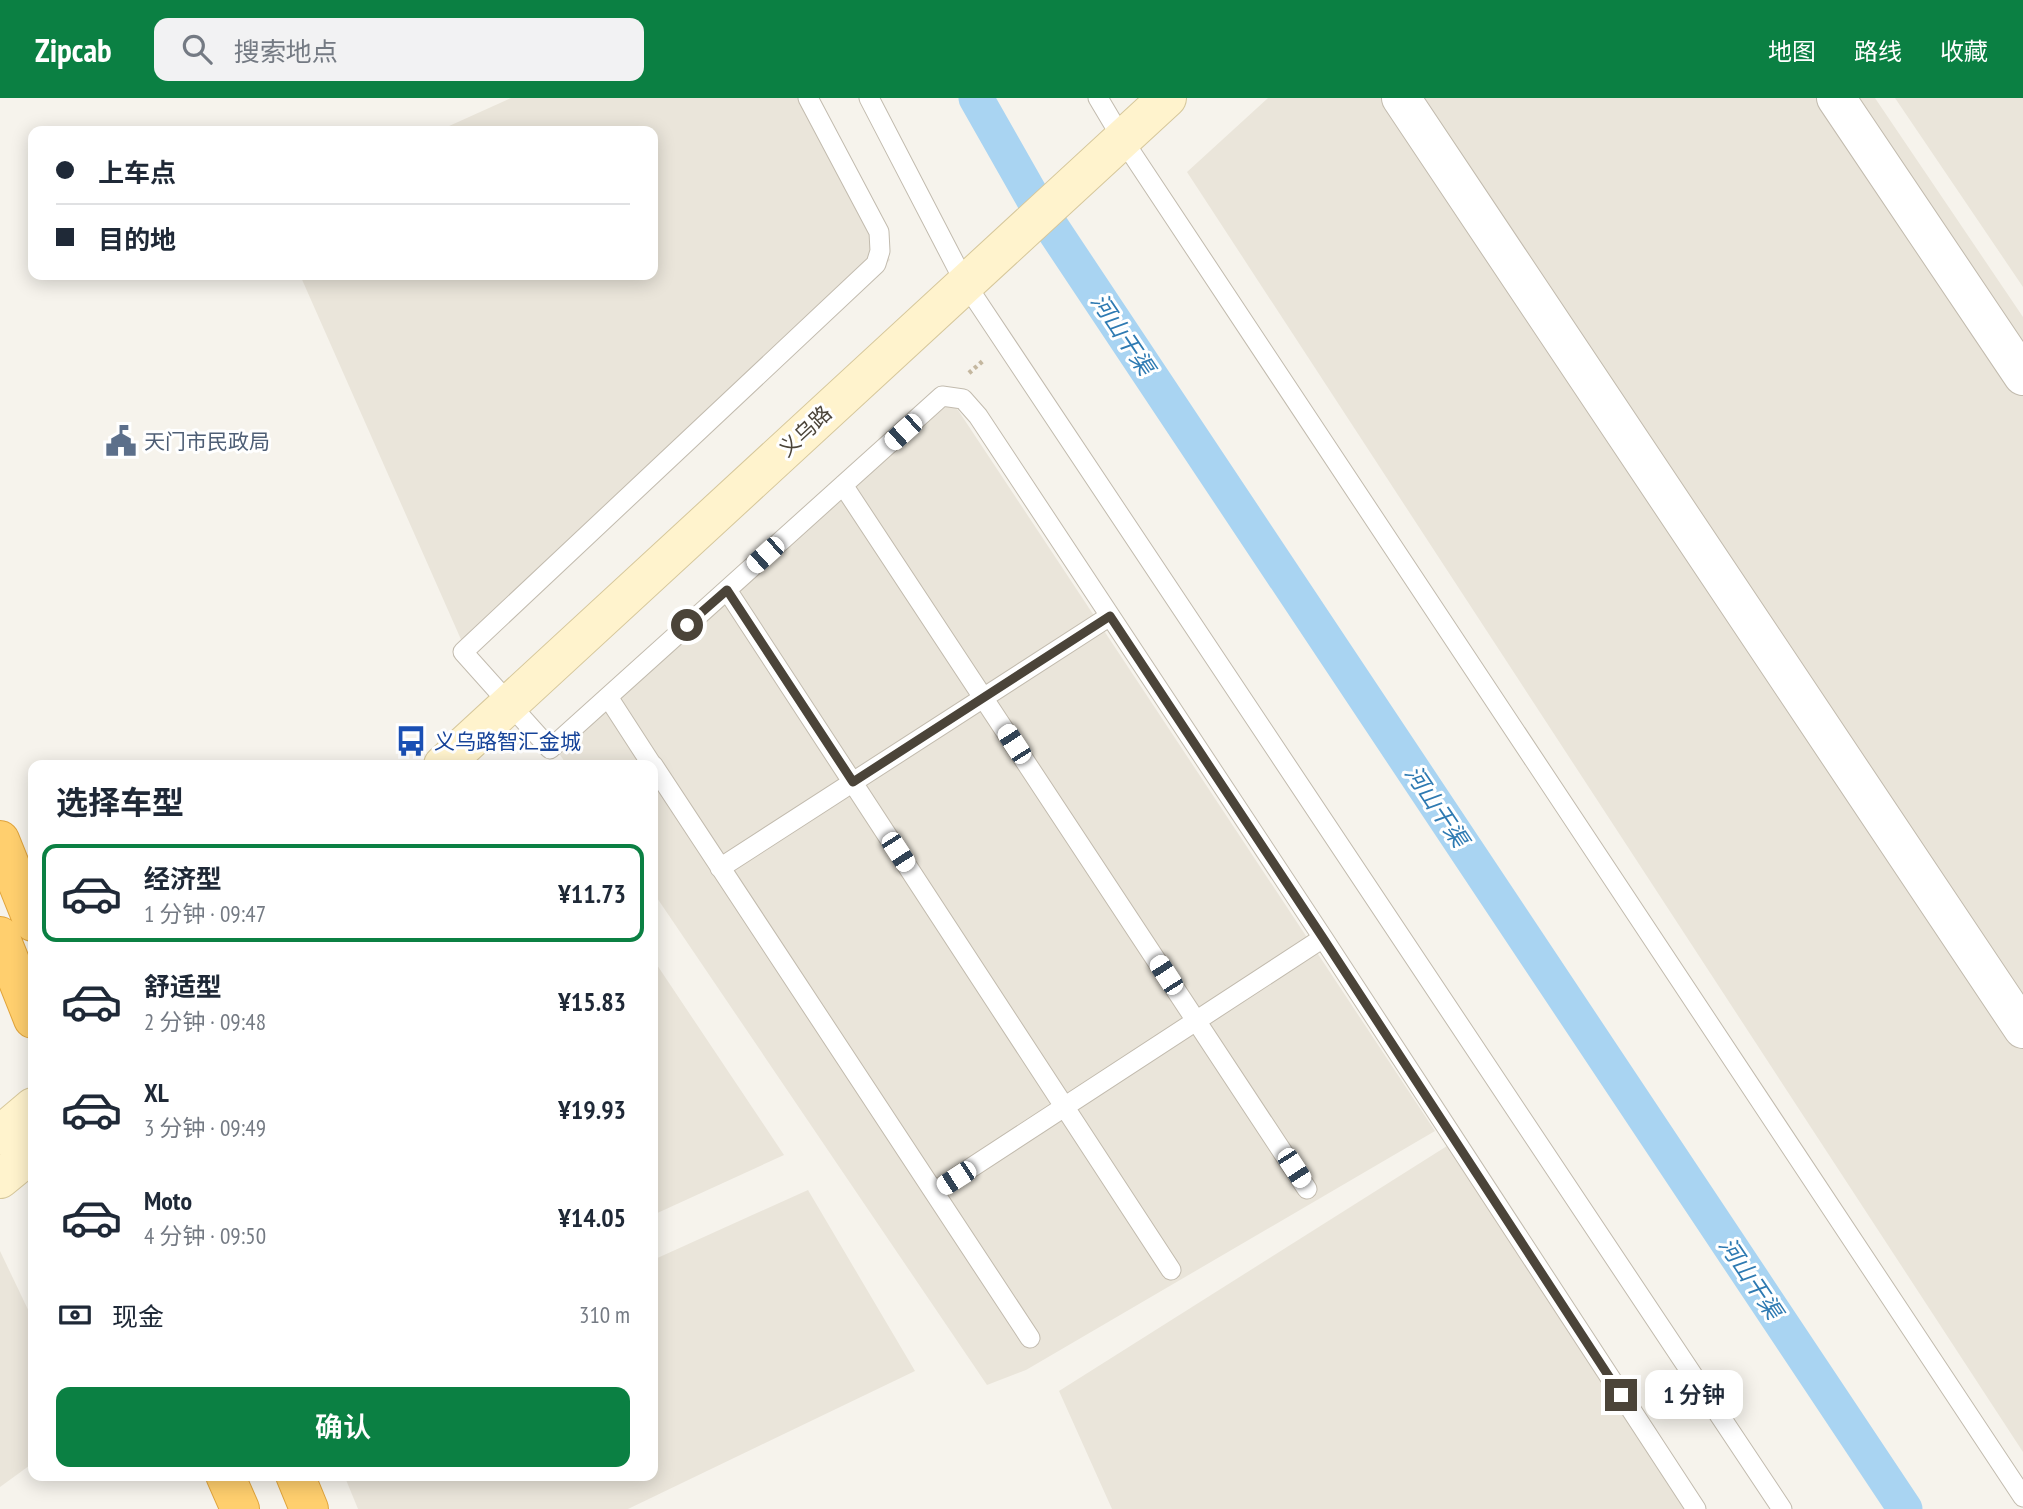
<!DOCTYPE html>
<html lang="zh">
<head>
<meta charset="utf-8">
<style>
	body { margin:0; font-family:"PT Sans Narrow","Noto Sans SC",sans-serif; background:#f2f2f3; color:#1f2937; height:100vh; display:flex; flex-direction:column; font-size:26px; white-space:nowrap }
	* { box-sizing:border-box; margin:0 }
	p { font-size:23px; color:#747a83 }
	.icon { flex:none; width:38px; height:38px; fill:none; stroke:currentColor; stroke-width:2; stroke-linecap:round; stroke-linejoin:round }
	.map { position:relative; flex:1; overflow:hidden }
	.side { position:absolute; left:28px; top:662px; width:630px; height:721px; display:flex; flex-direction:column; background:#fff; border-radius:14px; box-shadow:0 4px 18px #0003 }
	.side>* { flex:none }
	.top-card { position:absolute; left:28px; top:28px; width:630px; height:154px; border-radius:14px; box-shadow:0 4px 18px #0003; display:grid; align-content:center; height:154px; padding:0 28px; background:#fff }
	.end { position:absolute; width:32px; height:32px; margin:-16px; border:9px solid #4b4439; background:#fff; box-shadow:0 0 0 4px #fff }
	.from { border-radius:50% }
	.bubble { position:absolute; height:49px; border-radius:14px; background:#fff; box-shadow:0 4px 18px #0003; font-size:23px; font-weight:600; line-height:49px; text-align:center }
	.car { position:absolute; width:21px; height:42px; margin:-21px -10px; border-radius:9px; box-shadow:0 0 5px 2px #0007; background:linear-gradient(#fff 24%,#345 0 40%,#fff 0 76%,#345 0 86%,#fff 0) }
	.top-card b { display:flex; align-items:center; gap:24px; height:66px; font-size:26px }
	.top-card b+b { border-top:2px solid #e0e1e3 }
	.top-card i { width:18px; height:18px; background:#1f2937 }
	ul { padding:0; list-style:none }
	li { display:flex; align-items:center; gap:21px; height:98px; margin:0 14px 10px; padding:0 14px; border:4px solid transparent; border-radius:14px }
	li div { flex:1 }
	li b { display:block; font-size:26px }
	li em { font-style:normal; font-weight:600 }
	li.selected { border-color:#0b8043 }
	li>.icon { width:63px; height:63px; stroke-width:1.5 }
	h2 { padding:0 28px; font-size:32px; line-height:84px }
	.pay { display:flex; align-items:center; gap:18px; height:77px; padding:0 28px; font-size:26px }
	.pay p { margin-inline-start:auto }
	.cta { display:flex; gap:14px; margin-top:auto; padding:14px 28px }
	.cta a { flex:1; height:80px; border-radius:14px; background:#0b8043; color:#fff; font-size:28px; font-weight:600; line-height:80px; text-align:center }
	header { display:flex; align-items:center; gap:42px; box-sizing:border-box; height:98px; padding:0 35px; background:#0b8043; color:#fff }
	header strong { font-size:33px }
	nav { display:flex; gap:38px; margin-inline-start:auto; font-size:24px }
	.search { width:490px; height:63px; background:#f2f2f3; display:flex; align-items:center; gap:18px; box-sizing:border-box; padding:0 24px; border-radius:14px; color:#747a83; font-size:26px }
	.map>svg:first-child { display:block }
	.residential { fill:#eae5da }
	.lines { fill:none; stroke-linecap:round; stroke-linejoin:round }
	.canal { stroke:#a9d4f2; stroke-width:35 }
	.lane-casing { stroke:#c2bbae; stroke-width:21 }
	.street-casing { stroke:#c2bbae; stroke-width:40 }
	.secondary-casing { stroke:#d6c79b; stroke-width:40 }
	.highway-casing { stroke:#e0a43c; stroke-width:40 }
	.path { stroke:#c4b79f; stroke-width:4.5; stroke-dasharray:3.5 3.5; stroke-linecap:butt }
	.lane { stroke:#fff; stroke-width:19 }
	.street { stroke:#fff; stroke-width:38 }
	.secondary { stroke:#fff3cd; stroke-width:38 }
	.highway { stroke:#ffcf6e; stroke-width:38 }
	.route { stroke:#4b4439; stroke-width:9 }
	.labels { text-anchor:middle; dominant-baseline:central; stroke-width:6; stroke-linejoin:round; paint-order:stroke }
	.street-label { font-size:21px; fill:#4b4439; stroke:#fff }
	.service-label { font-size:21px; fill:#4e5e75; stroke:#fff; text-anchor:start }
	.transit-label { font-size:21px; fill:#164399; stroke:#fff; text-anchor:start }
	.water-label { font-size:23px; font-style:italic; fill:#2e7ab2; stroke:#fff }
</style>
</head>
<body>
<header>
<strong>Zipcab</strong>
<div class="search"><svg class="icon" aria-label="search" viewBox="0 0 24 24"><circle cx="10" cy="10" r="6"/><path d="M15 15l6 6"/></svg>搜索地点</div>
<nav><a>地图</a><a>路线</a><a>收藏</a></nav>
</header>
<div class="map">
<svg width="2023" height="1411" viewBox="0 0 2023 1411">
	<rect width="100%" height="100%" fill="#f6f3ec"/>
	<path class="residential" d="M511 0H803L890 162 463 546 300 177H653V33H438Z
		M1268 0H1875L2023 219V1354L1187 74Z
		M1895 0H2023V189Z
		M952 303 1435 1033 1026 1272 987 1287 653 794V667H567L558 654Z
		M653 861 784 1057 653 1117Z
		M1447 1048 1684 1411H1112L1059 1293Z
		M808 1092 915 1273 628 1411H358L344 1377H653V1162Z
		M0 1153 33 1222V1365L0 1389Z"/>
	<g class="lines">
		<path class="canal" d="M976 0 1035 104 1905 1411"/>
		<defs>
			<path id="lane" d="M808 0 879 134 880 153 876 166 463 554 550 651 942 298 963 301 978 318 1323 840 1696 1411
				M869 0 965 185 1782 1411
				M1098 0 1123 42 2023 1399
				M843 387 1307 1091
				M727 492 1171 1172
				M608 599 652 667
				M653 667 1030 1240
				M720 770 1110 518
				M934 1094 1323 840"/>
			<path id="street" d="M1401 0 2023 931
				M1836 0 2023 278"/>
			<path id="secondary" d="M443 667 1167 0
				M0 1037 33 1009
				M0 1081 33 1054"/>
			<path id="highway" d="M0 742 33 824
				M0 838 33 921
				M225 1377 240 1411
				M295 1377 309 1411"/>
		</defs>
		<use href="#lane" class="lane-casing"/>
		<use href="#street" class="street-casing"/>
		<use href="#secondary" class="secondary-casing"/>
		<use href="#highway" class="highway-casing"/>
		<path class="path" d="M969 275 984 262"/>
		<use href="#lane" class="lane"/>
		<use href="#street" class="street"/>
		<use href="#secondary" class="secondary"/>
		<use href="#highway" class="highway"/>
	</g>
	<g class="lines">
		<path class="route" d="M687 527 727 492 853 684 1110 518 1323 840 1621 1297"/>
	</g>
	<defs>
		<symbol id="civic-bare" viewBox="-9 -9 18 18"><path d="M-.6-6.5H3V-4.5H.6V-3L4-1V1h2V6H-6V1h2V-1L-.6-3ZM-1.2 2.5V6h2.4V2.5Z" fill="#5c6f8a" stroke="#fff" stroke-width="2.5" paint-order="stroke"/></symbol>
		<symbol id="bus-bare" viewBox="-9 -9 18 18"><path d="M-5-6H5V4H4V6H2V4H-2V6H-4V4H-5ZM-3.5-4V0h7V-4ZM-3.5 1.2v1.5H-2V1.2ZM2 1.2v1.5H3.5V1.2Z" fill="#1a4fb4" stroke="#fff" stroke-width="2.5" paint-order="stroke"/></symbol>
	</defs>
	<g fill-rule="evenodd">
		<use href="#civic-bare" x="99" y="321" width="44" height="44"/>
		<use href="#bus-bare" x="389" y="621" width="44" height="44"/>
	</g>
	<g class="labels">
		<g class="street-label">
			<text transform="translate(805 333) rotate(-43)">义乌路</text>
		</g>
		<g class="service-label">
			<text x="144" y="343">天门市民政局</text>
		</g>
		<g class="transit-label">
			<text x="434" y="643">义乌路智汇金城</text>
		</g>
		<g class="water-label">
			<text transform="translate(1123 236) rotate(56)">河山干渠</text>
			<text transform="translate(1437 708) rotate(56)">河山干渠</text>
			<text transform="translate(1751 1180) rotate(56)">河山干渠</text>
		</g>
	</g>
</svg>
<i class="end from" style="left:687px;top:527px"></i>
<i class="end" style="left:1621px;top:1297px"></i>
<div class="bubble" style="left:1645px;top:1272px;width:98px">1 分钟</div>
<i class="car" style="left:903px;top:334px;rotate:228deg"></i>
<i class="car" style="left:765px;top:457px;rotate:228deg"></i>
<i class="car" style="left:1014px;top:646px;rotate:327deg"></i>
<i class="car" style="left:898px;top:754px;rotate:147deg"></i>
<i class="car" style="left:1166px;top:877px;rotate:327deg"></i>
<i class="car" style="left:1294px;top:1070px;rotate:147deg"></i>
<i class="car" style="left:956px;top:1080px;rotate:237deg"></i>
<div class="top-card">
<b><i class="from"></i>上车点</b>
<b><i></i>目的地</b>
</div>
<section class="side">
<h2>选择车型</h2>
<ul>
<li class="selected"><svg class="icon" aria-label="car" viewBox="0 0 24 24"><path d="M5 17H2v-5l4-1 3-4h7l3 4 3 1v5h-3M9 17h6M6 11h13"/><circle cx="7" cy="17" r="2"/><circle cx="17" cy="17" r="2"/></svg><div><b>经济型</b><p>1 分钟 · 09:47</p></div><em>¥11.73</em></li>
<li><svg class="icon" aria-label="car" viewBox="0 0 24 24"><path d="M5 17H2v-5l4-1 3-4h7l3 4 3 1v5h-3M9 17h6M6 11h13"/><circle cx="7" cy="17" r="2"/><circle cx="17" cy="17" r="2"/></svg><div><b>舒适型</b><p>2 分钟 · 09:48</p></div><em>¥15.83</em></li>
<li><svg class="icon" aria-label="car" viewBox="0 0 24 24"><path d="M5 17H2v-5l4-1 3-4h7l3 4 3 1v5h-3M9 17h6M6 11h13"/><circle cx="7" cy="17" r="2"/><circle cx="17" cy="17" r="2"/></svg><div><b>XL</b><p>3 分钟 · 09:49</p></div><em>¥19.93</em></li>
<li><svg class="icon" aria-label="car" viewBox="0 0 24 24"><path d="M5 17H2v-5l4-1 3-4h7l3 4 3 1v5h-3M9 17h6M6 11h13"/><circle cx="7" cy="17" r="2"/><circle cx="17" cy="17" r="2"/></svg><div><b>Moto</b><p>4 分钟 · 09:50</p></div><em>¥14.05</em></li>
</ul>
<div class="pay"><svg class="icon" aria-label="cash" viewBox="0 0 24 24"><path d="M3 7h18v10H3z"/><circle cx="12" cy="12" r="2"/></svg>现金<p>310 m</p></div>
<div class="cta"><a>确认</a></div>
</section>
</div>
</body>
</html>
